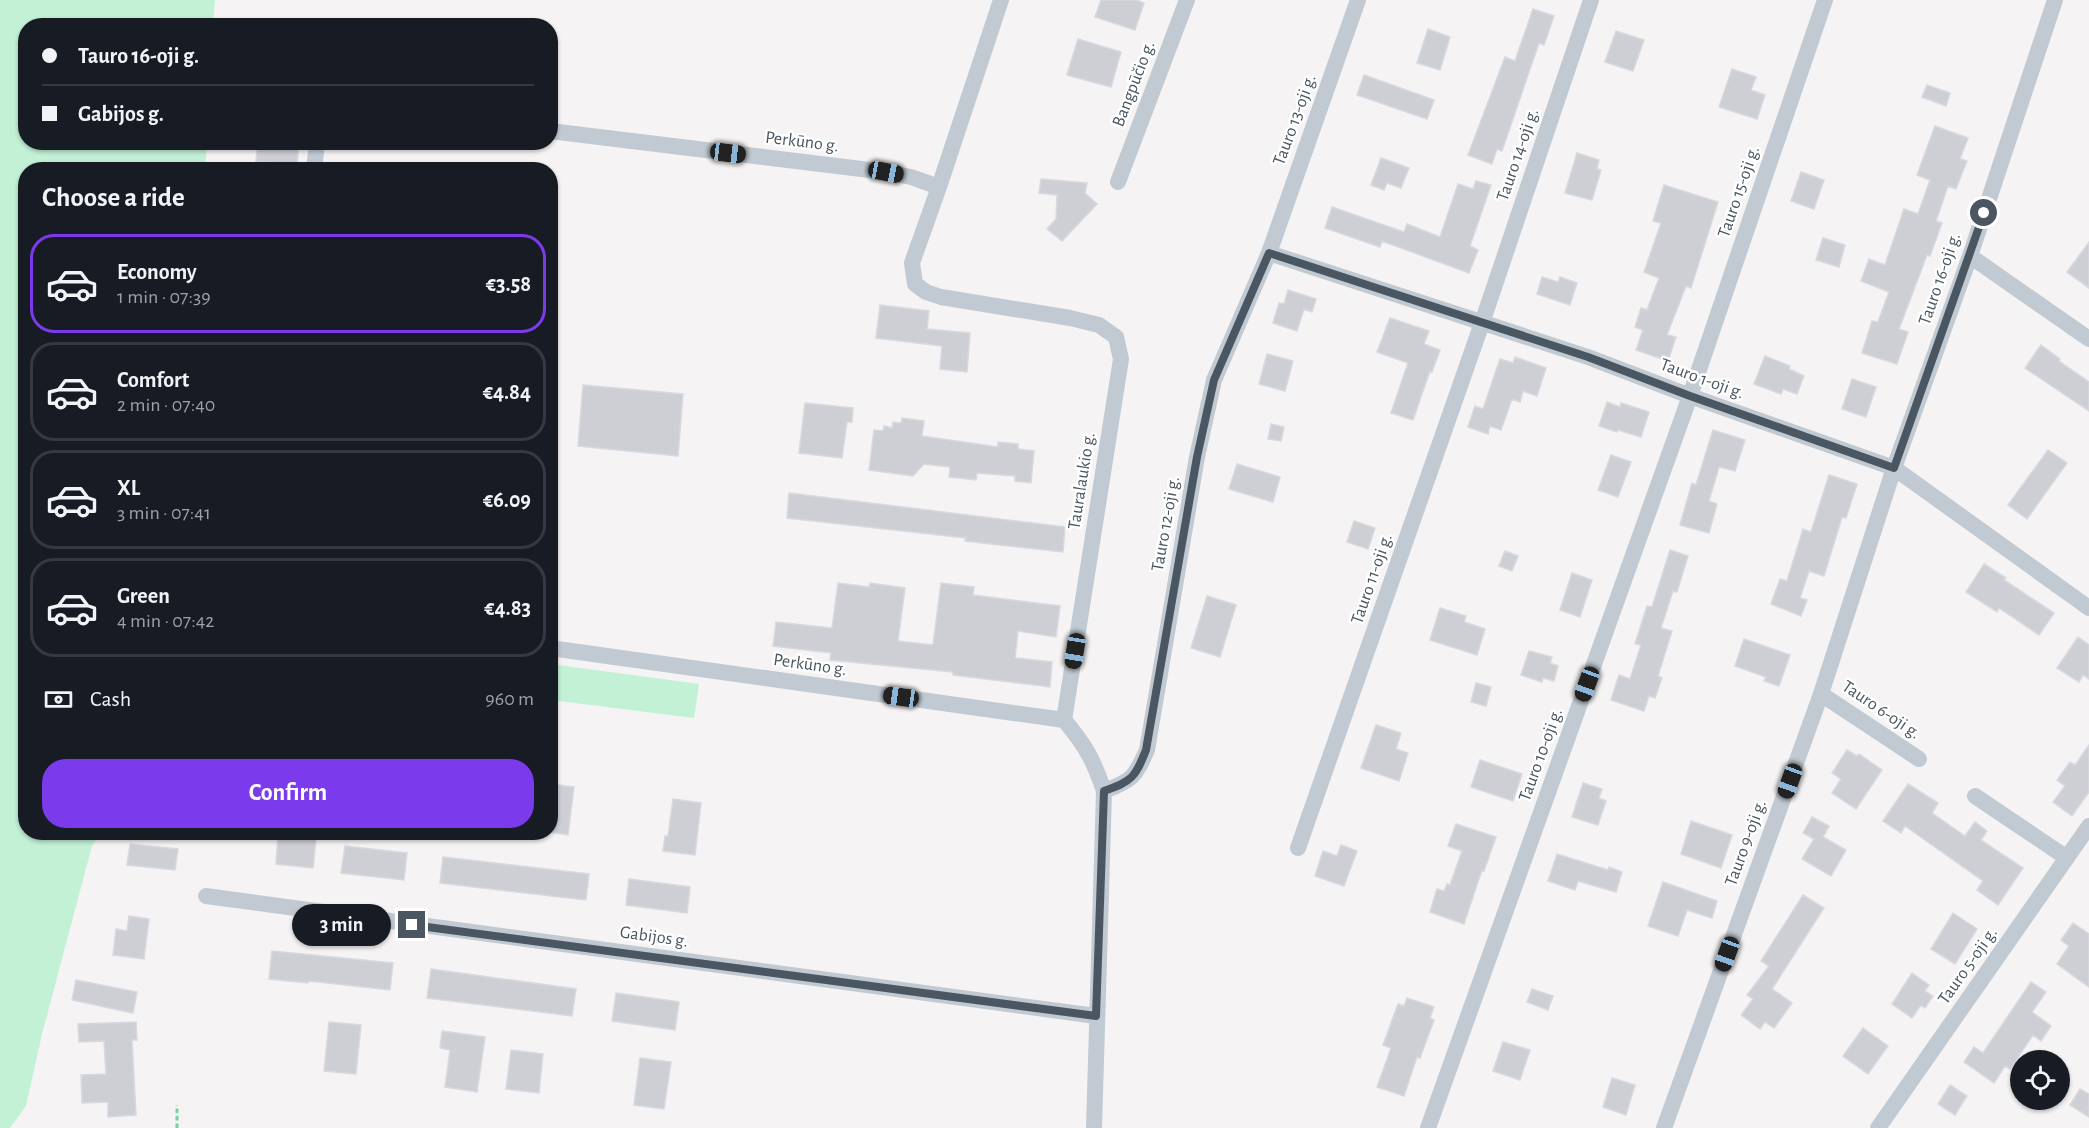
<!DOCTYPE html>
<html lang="en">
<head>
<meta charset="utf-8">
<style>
	body { margin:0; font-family:"Alegreya Sans",sans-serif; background:#242831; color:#f1f3f6; height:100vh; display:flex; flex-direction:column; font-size:22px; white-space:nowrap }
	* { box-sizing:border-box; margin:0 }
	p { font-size:20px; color:#9ea1a6 }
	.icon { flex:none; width:33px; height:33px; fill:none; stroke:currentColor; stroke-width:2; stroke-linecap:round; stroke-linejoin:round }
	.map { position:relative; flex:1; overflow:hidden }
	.details { position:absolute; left:18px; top:162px; width:540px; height:678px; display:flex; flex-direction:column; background:#171b24; border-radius:24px; box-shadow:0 2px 4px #0004 }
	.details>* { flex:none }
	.hud { position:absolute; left:18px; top:18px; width:540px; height:132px; border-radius:24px; box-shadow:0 2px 4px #0004; display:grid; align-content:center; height:132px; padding:0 24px; background:#171b24 }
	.tools { position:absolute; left:2010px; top:1050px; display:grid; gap:12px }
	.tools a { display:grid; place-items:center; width:60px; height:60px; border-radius:50%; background:#171b24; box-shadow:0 2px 4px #0004; font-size:30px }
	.end { position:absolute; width:27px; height:27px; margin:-14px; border:8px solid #4a5661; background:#fff; box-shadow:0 0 0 3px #fff }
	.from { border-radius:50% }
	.bubble { position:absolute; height:42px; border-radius:21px; background:#171b24; box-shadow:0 2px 4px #0004; font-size:20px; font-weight:700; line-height:42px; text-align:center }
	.car { position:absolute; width:18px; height:36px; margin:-18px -9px; border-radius:8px; box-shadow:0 0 4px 2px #0007; background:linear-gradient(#222 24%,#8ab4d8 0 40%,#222 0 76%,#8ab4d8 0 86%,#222 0) }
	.hud b { display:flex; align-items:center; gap:21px; height:57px; font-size:22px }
	.hud b+b { border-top:2px solid #363941 }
	.hud i { width:15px; height:15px; background:#f1f3f6 }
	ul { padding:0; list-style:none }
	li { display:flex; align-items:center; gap:18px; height:99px; margin:0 12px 9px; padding:0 12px; border:3px solid #363941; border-radius:24px }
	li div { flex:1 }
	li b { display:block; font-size:22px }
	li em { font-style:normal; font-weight:700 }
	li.current { border-color:#7c3aed }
	li>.icon { width:54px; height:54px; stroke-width:1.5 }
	h2 { padding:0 24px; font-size:27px; line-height:72px }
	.pay { display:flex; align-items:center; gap:15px; height:66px; padding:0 24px; font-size:22px }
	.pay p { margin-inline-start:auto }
	.primary-button { display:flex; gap:12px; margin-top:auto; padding:12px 24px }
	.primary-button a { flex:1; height:69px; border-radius:24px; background:#7c3aed; color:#fff; font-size:24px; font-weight:700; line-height:69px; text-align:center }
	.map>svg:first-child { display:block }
	.green { fill:#c3f1d5 }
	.building { fill:#cdcfd5; stroke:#d7d9de; stroke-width:1.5 }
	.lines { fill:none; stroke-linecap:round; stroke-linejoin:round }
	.path { stroke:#7ad0a6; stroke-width:3; stroke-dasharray:4.5 3; stroke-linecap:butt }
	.street { stroke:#c1cad2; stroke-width:16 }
	.route { stroke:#4a5661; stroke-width:8 }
	.labels { text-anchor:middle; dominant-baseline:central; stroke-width:5; stroke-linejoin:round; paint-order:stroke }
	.street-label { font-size:18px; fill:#4a5661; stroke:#fff }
</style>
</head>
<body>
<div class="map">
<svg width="2089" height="1128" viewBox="0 0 2089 1128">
	<rect width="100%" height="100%" fill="#f5f3f3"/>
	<path class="green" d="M0 0H215L213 25 26 26V142L207 143 205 169 26 170V832L100 833 92 846 42 1034 26 1106 10 1128H0Z
		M551 664 699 684 694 718 551 700Z"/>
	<path class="building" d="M1101 0H1136L1144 3 1135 30 1095 17Z
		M1533 9 1554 16 1544 45 1539 43 1502 151 1497 149 1492 164 1468 155 1505 57 1515 61Z
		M1428 29 1450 37 1440 70 1417 63Z
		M1616 31 1644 40 1633 71 1605 62Z
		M1078 39 1121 52 1111 87 1067 75Z
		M1732 69 1756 77 1751 90 1765 95 1757 119 1719 107Z
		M1364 75 1434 100 1427 119 1357 95Z
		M1927 85 1950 93 1946 106 1922 97Z
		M1935 126 1968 138 1960 159 1967 161 1956 189 1948 186 1936 221 1942 223 1930 256 1927 255 1899 329 1908 332 1897 364 1862 353 1872 321 1878 322 1889 292 1861 281 1869 259 1885 265 1904 209 1918 214 1930 180 1917 175Z
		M258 142H299L297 166 256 161Z
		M1577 153 1599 160 1597 169 1601 170 1592 200 1565 193Z
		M1381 158 1409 168 1401 188 1387 183 1384 190 1371 185Z
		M1801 172 1824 180 1814 209 1791 201Z
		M1041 179 1087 183 1085 193 1097 204 1062 241 1047 229 1056 219 1057 195 1039 193Z
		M1476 181 1491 185 1470 246 1478 250 1469 273 1382 241 1380 247 1325 228 1332 207 1404 232 1407 224 1440 237 1458 184 1473 189Z
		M1664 185 1718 202 1691 288 1686 286 1667 335 1676 337 1668 361 1636 350 1643 330 1635 327 1641 308 1647 310 1659 278 1644 272 1661 223 1653 221Z
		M1823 238 1845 245 1839 267 1816 260Z
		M2089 242V288L2067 272Z
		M1542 277 1558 282 1560 277 1577 283 1570 305 1537 294Z
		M1288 290 1316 299 1312 312 1304 309 1297 331 1273 323 1279 303 1284 304Z
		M880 305 929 311 927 329 970 333 967 372 940 369 942 346 876 338Z
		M1390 318 1429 331 1424 344 1440 350 1432 372 1430 371 1413 420 1391 413 1408 363 1377 352Z
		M2041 345 2060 359 2059 361 2089 382V411L2025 368Z
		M1267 354 1293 361 1285 391 1259 384Z
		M1765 356 1790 366 1789 369 1804 376 1797 394 1783 389 1781 394 1754 384Z
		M1515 357 1546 368 1537 396 1523 391 1520 402 1512 399 1501 430 1490 426 1488 434 1468 427 1475 406 1483 409 1500 359 1513 363Z
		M1852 379 1876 387 1866 417 1842 409Z
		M583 385 683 394 678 456 578 446Z
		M1607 402 1620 407 1621 403 1649 412 1641 437 1618 430 1617 432 1599 426Z
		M805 403 853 408 852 422H847L842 458 799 453Z
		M902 418 924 421 922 436 998 447V442L1018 444V449L1034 451 1031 483 1015 481V476L977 473 976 480 949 477 950 467 924 464 913 476 869 470 874 430 883 431 884 426 892 428 893 422 901 423Z
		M1271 424 1284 427 1281 441 1268 439Z
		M1713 430 1745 440 1735 471 1719 467 1709 501 1717 504 1709 533 1680 525 1692 483 1696 485Z
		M2048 450 2067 463 2027 519 2008 505Z
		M1611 455 1631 462 1618 497 1598 490Z
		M1237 464 1280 477 1273 502 1229 489Z
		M1829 475 1857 484 1846 518 1842 517 1824 576 1809 571 1800 598 1807 600 1801 616 1771 604 1780 579 1787 581 1803 529 1811 532Z
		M789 493 1065 527 1063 552 965 541 966 538 787 518Z
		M1354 521 1375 528 1368 549 1347 542Z
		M1670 550 1688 556 1677 592 1673 591 1661 628 1672 631 1658 676 1662 678 1655 698 1649 696 1644 711 1611 700 1619 675 1630 679 1641 645 1635 644 1647 606 1652 607Z
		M1505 551 1518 556 1512 571 1499 566Z
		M1984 564 2006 578 2004 580 2054 613 2039 635 1999 608 1997 612 1966 592Z
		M1572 573 1592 580 1580 617 1560 610Z
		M838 583 869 587 870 583 905 588 898 641 933 645 941 583 974 587 973 595 1060 606 1056 637 1018 631 1015 658 1052 662 1050 687 953 675V672L830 660 831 653 773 646 776 622 832 628Z
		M1207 596 1236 605 1220 657 1191 648Z
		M1440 608 1466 616 1464 622 1485 629 1477 655 1430 640Z
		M2078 637 2089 645V679L2083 675 2079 682 2057 668Z
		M1744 639 1790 655 1779 686 1764 681 1766 677 1735 666Z
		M1529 651 1552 657 1550 663 1558 666 1554 681 1543 678 1542 682 1521 675Z
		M1476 683 1491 687 1486 706 1471 702Z
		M1376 725 1401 733 1396 749 1408 753 1399 781 1361 768Z
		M2089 745V792L2072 816 2053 802 2065 786 2057 780 2070 762 2075 765Z
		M1847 750 1857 756 1859 754 1882 770 1856 809 1832 793 1841 779 1832 773Z
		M1480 760 1522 774 1513 801 1471 787Z
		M1583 783 1602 789 1599 798 1606 801 1598 825 1572 817Z
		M550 784 574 787 568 835 550 832Z
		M1908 784 1938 803 1932 813 1965 836 1975 822 1987 831 1981 840 2023 868 1998 905 1977 890 1983 881 1905 826 1901 833 1883 821Z
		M673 799 701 803 695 855 663 851 665 836H668Z
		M1812 817 1829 826 1823 837 1846 850 1831 876 1802 859 1814 839 1803 833Z
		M1691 821 1732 835 1721 868 1681 854Z
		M1456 824 1496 837 1484 871 1482 870 1464 924 1430 912 1437 889 1444 891 1447 884 1450 885 1462 851 1448 846Z
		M278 835 316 839 313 868 276 864Z
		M130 844 178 849 175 870 127 865Z
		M1341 845 1357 851 1344 886 1315 876 1323 851 1337 856Z
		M345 846 407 853 404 880 341 873Z
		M1557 854 1608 870 1609 867 1622 872 1616 892 1578 881 1575 890 1548 881Z
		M443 857 589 874 586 900 440 883Z
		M629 879 690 887 687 913 626 905Z
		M1663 882 1717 901 1712 918 1687 910 1678 936 1648 926Z
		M1803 895 1824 908 1772 989 1792 1003 1774 1028 1765 1022 1760 1029 1741 1015 1753 999 1747 995 1769 966 1761 961Z
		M1953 913 1977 929 1955 964 1931 949Z
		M129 916 149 919 144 959 113 955 116 929 127 931Z
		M2073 923 2089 934V987L2057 964 2069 946 2061 940Z
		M272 951 393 963 390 990 309 981 308 983 269 979Z
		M431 969 576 989 572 1016 427 998Z
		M1912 973 1929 985 1925 991 1933 996 1925 1008 1921 1005 1912 1018 1892 1004Z
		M76 980 137 992 133 1013 72 1000Z
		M2031 982 2046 992 2032 1012 2051 1026 2041 1041 2033 1035 2010 1069 2005 1066 1994 1083 1964 1062 1974 1047 1983 1053Z
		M1532 989 1553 996 1548 1010 1527 1002Z
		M616 993 679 1002 675 1030 612 1021Z
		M1407 998 1434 1007 1430 1018 1434 1020 1420 1058 1417 1057 1404 1096 1377 1087 1391 1048 1383 1045 1398 1004 1404 1006Z
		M136 1022 137 1040H132L136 1115 108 1117V1102L82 1103 81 1075 106 1074 104 1041 79 1042 78 1024Z
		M329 1022 361 1025 356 1074 324 1071Z
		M1863 1028 1888 1046 1868 1074 1843 1056Z
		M442 1031 485 1037 477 1092 445 1087 450 1050 440 1048Z
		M1503 1042 1530 1050 1520 1080 1493 1071Z
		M511 1050 543 1054 539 1093 506 1089Z
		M640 1058 671 1062 664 1109 634 1105Z
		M1612 1078 1635 1085 1626 1115 1603 1107Z
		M1950 1085 1967 1096 1955 1115 1938 1104Z
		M2080 1089 2089 1094V1117L2070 1105Z"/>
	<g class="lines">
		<path class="path" d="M177 1128V1105"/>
		<path class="street" d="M1001 0 939 187 912 263 915 284 926 292 941 297 1070 318 1099 325 1116 337 1121 359 1064 720C1086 746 1093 759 1104 791L1094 1128
			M550 131 886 172 911 177 939 187
			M314 170 317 142
			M1118 182 1187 0
			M1269 253 1588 357 1690 396 1894 468 2089 608
			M1970 256 2089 339
			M550 648 1064 720
			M1821 694 1919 759
			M1104 791C1132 781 1135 777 1147 750L1197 457 1214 380 1269 253 1358 0
			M1975 796 2067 858
			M1298 848 1482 323 1591 0
			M206 896 1096 1016
			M1428 1128 1690 396 1825 0
			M1664 1128 1821 694 1894 468 1970 256 2055 0
			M1878 1128 2089 826"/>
	</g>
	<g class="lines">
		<path class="route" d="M412 925 1096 1016 1104 791C1132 781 1135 778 1146 750L1197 457 1214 380 1269 253 1588 357 1690 396 1894 468 1984 213"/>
	</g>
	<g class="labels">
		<g class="street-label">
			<text transform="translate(1134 84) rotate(-69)">Bangpūčio g.</text>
			<text transform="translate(1295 120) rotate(-70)">Tauro 13-oji g.</text>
			<text transform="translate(802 142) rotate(7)">Perkūno g.</text>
			<text transform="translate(1518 155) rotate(-71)">Tauro 14-oji g.</text>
			<text transform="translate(1739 192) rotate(-71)">Tauro 15-oji g.</text>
			<text transform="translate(1940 279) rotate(-71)">Tauro 16-oji g.</text>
			<text transform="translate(1702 379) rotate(20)">Tauro 1-oji g.</text>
			<text transform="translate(1082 481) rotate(-81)">Tauralaukio g.</text>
			<text transform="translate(1166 524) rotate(-80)">Tauro 12-oji g.</text>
			<text transform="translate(1372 579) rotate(-71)">Tauro 11-oji g.</text>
			<text transform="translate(810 665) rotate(8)">Perkūno g.</text>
			<text transform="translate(1881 710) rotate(34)">Tauro 6-oji g.</text>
			<text transform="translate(1541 755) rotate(-70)">Tauro 10-oji g.</text>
			<text transform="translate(1746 843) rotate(-70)">Tauro 9-oji g.</text>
			<text transform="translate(654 937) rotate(8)">Gabijos g.</text>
			<text transform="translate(1968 966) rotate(-55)">Tauro 5-oji g.</text>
		</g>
	</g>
</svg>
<div class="tools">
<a><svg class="icon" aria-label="locate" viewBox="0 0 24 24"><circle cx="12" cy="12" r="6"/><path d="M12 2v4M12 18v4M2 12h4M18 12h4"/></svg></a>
</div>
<i class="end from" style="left:1984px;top:213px"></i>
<i class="end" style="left:412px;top:925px"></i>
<div class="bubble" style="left:292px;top:904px;width:99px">3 min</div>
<i class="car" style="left:728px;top:153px;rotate:97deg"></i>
<i class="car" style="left:886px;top:172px;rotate:101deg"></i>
<i class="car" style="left:1075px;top:651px;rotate:189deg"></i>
<i class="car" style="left:1587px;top:684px;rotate:200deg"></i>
<i class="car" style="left:901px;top:697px;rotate:278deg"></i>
<i class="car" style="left:1790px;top:781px;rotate:200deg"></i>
<i class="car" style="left:1727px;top:954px;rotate:200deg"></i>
<div class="hud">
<b><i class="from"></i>Tauro 16-oji g.</b>
<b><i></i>Gabijos g.</b>
</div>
<section class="details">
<h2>Choose a ride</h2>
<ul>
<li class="current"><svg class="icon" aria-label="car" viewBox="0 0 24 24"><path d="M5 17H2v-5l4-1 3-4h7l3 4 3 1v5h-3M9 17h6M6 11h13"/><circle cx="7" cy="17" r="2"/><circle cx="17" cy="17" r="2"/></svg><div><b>Economy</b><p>1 min · 07:39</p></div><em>€3.58</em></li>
<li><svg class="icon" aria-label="car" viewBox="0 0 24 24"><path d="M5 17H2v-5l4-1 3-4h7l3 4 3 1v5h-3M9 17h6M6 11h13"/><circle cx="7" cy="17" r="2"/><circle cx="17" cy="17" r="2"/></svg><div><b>Comfort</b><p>2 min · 07:40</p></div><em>€4.84</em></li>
<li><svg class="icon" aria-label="car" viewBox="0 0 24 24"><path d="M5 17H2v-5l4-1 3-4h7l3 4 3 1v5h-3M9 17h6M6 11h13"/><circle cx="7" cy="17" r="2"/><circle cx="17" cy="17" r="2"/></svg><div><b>XL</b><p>3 min · 07:41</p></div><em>€6.09</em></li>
<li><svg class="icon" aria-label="car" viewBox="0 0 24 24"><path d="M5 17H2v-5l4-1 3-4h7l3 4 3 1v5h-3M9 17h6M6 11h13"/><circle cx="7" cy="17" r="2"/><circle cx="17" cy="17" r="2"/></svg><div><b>Green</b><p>4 min · 07:42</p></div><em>€4.83</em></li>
</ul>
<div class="pay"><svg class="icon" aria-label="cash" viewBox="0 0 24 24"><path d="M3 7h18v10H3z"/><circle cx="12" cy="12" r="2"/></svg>Cash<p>960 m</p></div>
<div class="primary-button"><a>Confirm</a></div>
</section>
</div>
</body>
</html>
